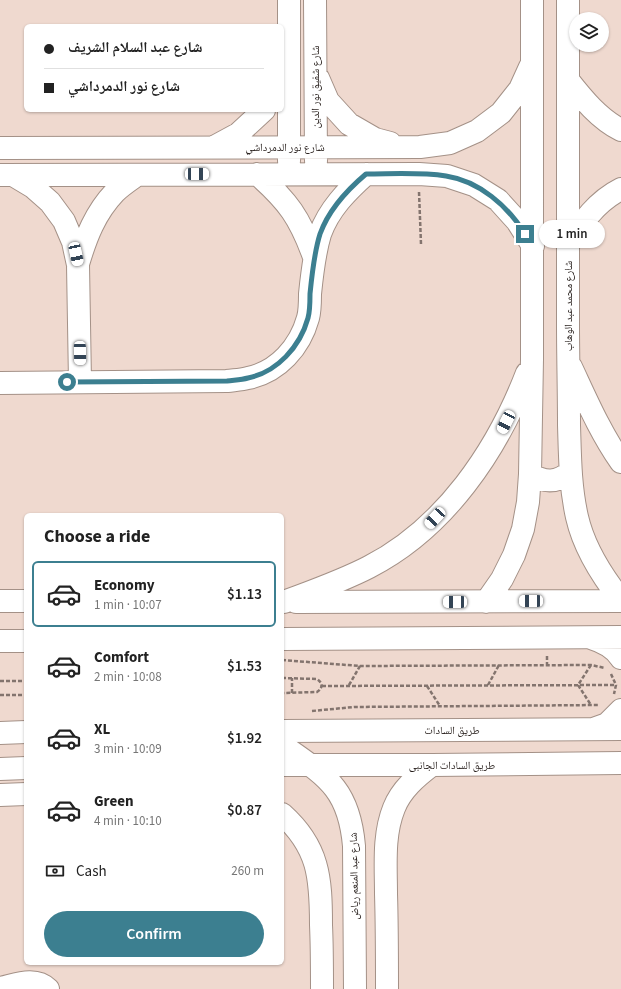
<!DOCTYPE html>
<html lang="en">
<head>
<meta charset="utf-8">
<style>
	body { margin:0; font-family:"Source Sans 3","Noto Naskh Arabic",sans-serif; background:#f6f6f6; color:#222; height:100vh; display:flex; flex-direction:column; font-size:15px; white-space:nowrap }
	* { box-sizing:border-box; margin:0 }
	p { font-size:13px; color:#767676 }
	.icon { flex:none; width:22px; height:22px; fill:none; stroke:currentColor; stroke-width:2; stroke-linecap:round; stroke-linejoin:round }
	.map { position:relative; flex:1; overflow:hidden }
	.drawer { position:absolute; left:24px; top:513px; width:260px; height:452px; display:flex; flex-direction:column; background:#fff; border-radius:6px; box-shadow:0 1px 3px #0004 }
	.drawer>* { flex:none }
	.banner { position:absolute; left:24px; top:24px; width:260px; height:88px; border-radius:6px; box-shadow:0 1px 3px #0004; display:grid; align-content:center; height:88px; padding:0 20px; background:#fff }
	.buttons { position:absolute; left:569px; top:12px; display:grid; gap:8px }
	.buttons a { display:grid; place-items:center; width:40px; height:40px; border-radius:50%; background:#fff; box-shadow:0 1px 3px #0004; font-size:20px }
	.end { position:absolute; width:18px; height:18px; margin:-9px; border:5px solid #3c7f90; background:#fff; box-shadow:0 0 0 2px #fff }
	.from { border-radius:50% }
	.bubble { position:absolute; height:28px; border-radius:14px; background:#fff; box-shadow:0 1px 3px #0004; font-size:13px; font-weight:600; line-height:28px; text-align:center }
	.car { position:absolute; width:12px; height:24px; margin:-12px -6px; border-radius:5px; box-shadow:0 0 3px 1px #0007; background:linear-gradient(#fff 24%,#345 0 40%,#fff 0 76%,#345 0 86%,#fff 0) }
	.banner b { display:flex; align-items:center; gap:14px; height:38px; font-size:15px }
	.banner b+b { border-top:1px solid #e0e0e0 }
	.banner i { width:10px; height:10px; background:#222 }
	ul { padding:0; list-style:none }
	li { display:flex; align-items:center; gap:12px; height:66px; margin:0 8px 6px; padding:0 12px; border:2px solid transparent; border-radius:6px }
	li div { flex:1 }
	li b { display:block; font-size:15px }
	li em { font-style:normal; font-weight:600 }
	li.selected { border-color:#3c7f90 }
	li>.icon { width:36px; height:36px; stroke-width:1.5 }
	h2 { padding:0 20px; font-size:18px; line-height:48px }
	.pay { display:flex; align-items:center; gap:10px; height:44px; padding:0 20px; font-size:15px }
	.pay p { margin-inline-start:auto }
	.action { display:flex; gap:8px; margin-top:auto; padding:8px 20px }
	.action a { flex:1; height:46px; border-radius:24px; background:#3c7f90; color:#fff; font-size:16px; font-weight:600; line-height:46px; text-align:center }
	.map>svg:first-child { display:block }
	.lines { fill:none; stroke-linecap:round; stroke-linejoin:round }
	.minor-casing { stroke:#a49187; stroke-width:24 }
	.major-casing { stroke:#a49187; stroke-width:24 }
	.path { stroke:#83746e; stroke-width:2.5; stroke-dasharray:4 2; stroke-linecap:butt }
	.minor { stroke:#fff; stroke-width:22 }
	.major { stroke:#fff; stroke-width:22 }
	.route { stroke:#3c7f90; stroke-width:5 }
	.labels { text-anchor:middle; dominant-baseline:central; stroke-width:3.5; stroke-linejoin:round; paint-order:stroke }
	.street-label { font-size:11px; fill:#271f1c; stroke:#fff }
</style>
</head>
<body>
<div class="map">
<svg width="621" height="989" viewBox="0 0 621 989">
	<rect width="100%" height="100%" fill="#efd9cf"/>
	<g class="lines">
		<defs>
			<path id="minor" d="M289 0V161
				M315 0 316 161
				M568 0C568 108 568 216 568 323 568 357 569 391 569 425 570 456 570 486 577 517 584 548 602 576 621 600
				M318 78 328 101 349 124 375 139 390 143
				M568 80C583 99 599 119 621 130
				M214 147 238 134 264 110
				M0 148 420 147 450 143 477 131 501 113 520 89 530 67
				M257 174C288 201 300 218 314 257
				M0 175 419 174 447 176 474 185 498 200 517 221 533 246
				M13 175 33 187 50 202 64 221 73 242 78 265 80 382
				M568 245C582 222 597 201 621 189
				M78 264C86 237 95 213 115 192 121 186 130 180 137 175
				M571 367C586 399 600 432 621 462
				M0 383 227 381C234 380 241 380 248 378 278 372 300 347 308 318 310 311 310 302 310 294 312 274 314 254 320 234 329 209 347 191 366 174
				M530 474C545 483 557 483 570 472
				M0 601H26
				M284 602C313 591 342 581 369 567 445 528 497 451 527 373
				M296 602 621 601
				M486 602 502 579 514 555 523 529 528 502 530 474 532 359V0
				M282 745C326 776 349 788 354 846L355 989
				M282 765H432L621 763
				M0 769 26 768
				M0 795 26 794
				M282 814C319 847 321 878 321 925 322 946 322 968 322 989
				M0 988C15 985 35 976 48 989
				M387 989C387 957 387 925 386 894 386 866 383 835 394 808 401 790 416 777 432 765"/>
			<path id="major" d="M591 638C604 642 614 647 621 658
				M282 639 621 637
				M0 641H26
				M593 729 607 724 621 710
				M282 731 621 729
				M0 733 26 732"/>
		</defs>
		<use href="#minor" class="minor-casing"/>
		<use href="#major" class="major-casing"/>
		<path class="path" d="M419 192 421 244
			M547 656V665
			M282 660 360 666 591 665 605 668
			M591 665 578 685 591 705
			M611 674 616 685 614 694
			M282 678 317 679C323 683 323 688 317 692L282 693
			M0 681H26
			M349 685 360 666
			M488 685 499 665
			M322 686 616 685
			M427 686 440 706
			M292 693V678
			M0 695H26
			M312 711 354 707 599 705"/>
		<use href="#minor" class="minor"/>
		<use href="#major" class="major"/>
	</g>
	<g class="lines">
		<path class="route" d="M67 382 227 381C234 380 241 380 248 378 277 372 300 347 308 318 310 311 310 302 310 294 312 274 314 253 320 234 329 209 347 190 366 174 392 174 420 172 446 176 479 181 508 206 525 234"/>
	</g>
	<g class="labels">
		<g class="street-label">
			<text transform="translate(315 87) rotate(-90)">شارع شفيق نور الدين</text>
			<text x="285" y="147">شارع نور الدمرداشي</text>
			<text transform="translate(568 306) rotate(-90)">شارع محمد عبد الوهاب</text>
			<text x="452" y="730">طريق السادات</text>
			<text x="452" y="765">طريق السادات الجانبى</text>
			<text transform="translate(354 876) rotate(-91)">شارع عبد المنعم رياض</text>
		</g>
	</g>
</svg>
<div class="buttons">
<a><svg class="icon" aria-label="layers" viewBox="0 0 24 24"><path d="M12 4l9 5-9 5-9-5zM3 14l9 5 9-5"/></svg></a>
</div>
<i class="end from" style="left:67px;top:382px"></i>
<i class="end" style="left:525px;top:234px"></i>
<div class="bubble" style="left:539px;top:220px;width:66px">1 min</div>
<i class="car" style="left:197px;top:174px;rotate:90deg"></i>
<i class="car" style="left:76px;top:254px;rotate:168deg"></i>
<i class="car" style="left:80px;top:353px;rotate:179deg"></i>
<i class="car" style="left:506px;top:422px;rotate:207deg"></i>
<i class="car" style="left:435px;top:518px;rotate:223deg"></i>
<i class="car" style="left:531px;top:601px;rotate:270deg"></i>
<i class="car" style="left:455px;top:602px;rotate:270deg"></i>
<div class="banner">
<b><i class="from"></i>شارع عبد السلام الشريف</b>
<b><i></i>شارع نور الدمرداشي</b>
</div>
<section class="drawer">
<h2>Choose a ride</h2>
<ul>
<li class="selected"><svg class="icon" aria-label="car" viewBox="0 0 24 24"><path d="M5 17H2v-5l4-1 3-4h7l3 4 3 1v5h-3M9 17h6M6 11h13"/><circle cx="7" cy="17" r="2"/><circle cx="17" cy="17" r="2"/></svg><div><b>Economy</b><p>1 min · 10:07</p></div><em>$1.13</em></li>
<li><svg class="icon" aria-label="car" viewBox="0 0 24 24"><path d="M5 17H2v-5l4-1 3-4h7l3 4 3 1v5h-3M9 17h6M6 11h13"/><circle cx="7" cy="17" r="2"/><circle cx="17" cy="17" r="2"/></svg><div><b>Comfort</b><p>2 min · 10:08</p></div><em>$1.53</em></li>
<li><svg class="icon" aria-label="car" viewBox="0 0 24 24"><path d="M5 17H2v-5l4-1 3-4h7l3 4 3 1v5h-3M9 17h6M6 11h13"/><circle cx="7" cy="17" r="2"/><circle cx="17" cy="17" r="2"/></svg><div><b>XL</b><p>3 min · 10:09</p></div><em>$1.92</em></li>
<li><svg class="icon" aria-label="car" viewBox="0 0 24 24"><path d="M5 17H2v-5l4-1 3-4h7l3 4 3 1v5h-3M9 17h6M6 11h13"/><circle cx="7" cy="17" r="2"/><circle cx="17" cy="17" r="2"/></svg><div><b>Green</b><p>4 min · 10:10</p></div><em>$0.87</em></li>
</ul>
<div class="pay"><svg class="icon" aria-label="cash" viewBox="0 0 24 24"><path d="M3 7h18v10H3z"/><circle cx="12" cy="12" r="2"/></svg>Cash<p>260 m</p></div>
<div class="action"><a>Confirm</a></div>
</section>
</div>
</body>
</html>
